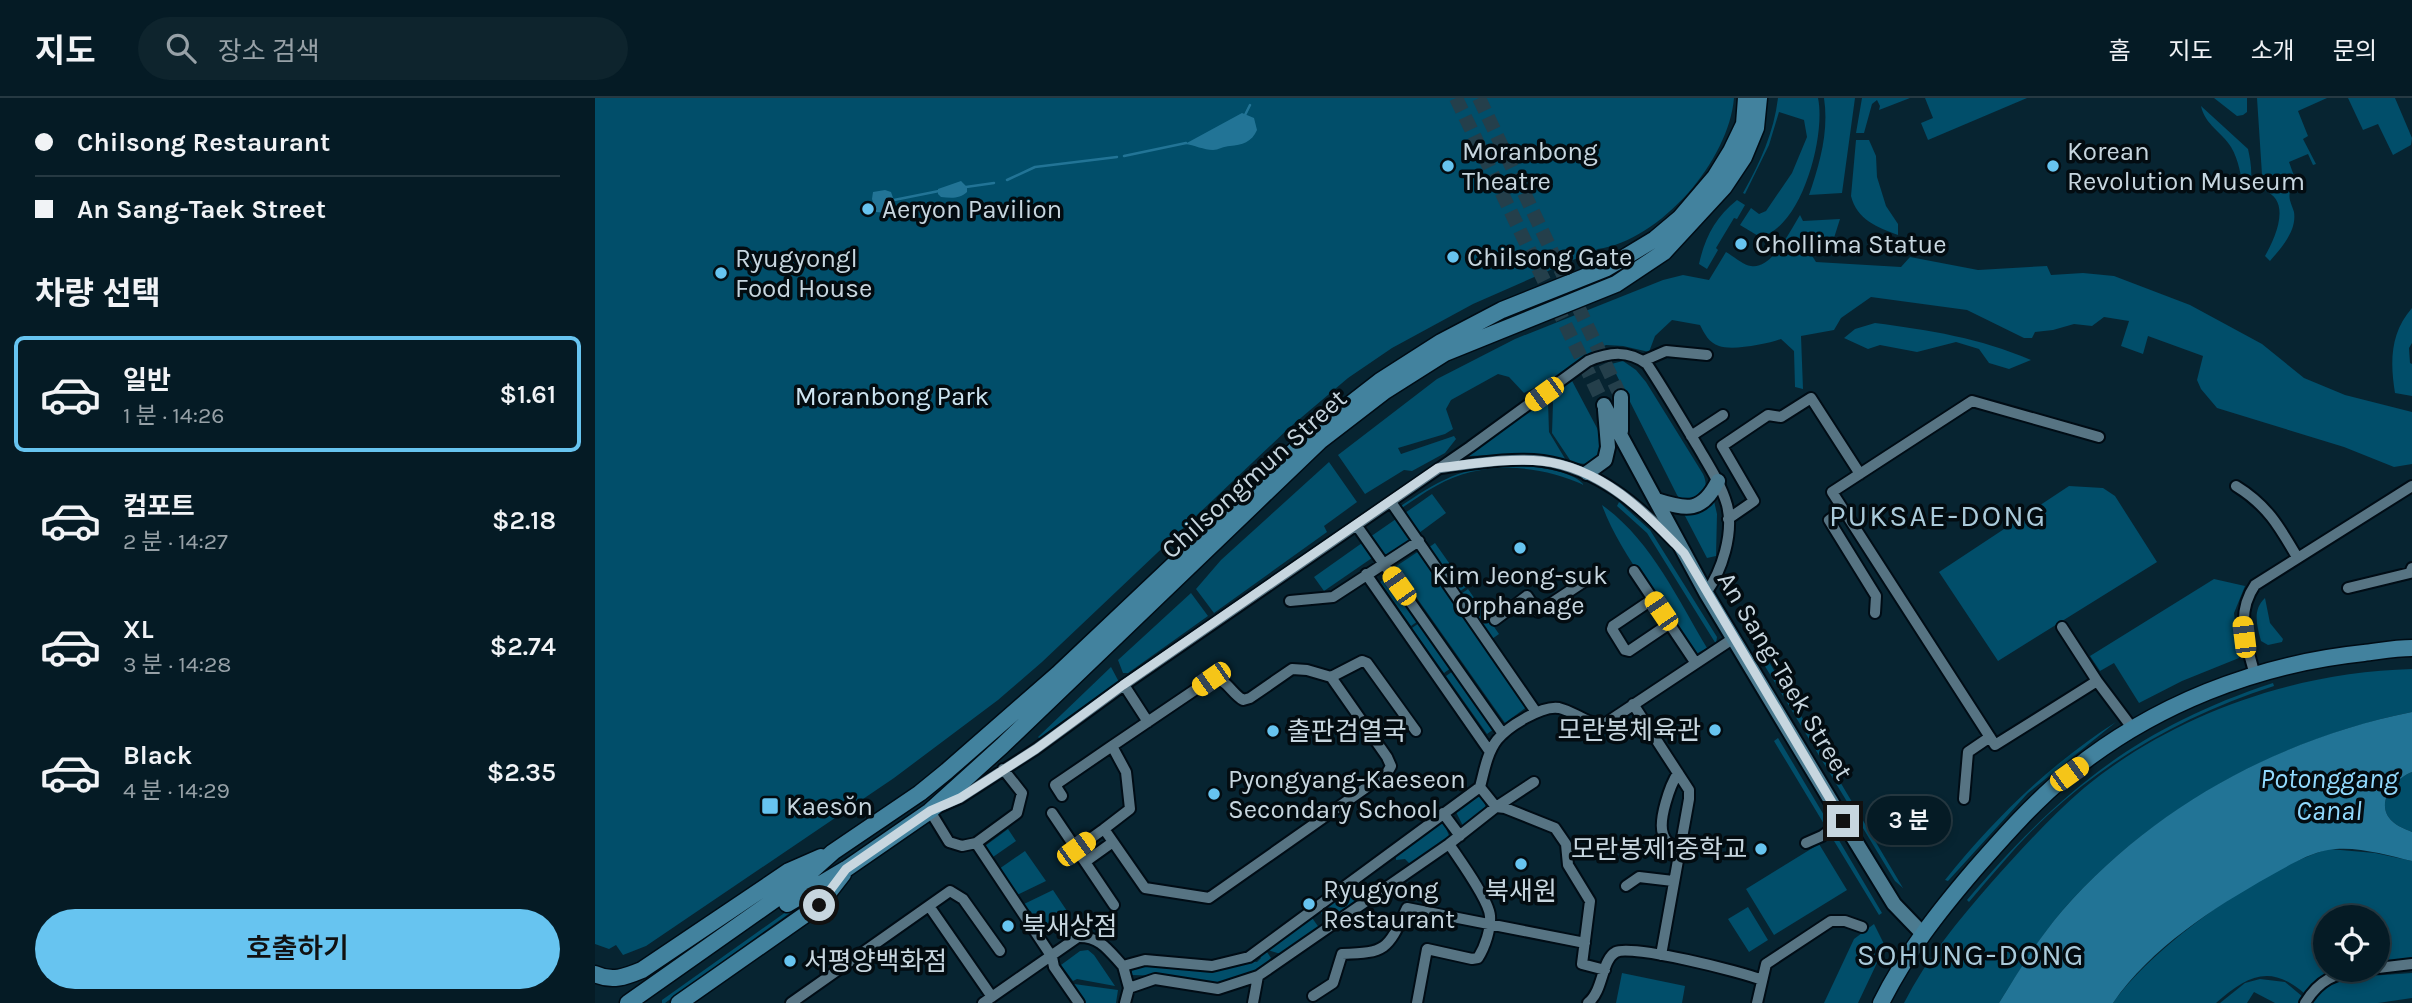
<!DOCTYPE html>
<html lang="ko">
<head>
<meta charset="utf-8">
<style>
	body { margin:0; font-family:Karla,"Noto Sans KR",sans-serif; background:#0e242d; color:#f1f3f6; height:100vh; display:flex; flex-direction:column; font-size:26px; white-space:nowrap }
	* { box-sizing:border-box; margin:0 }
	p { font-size:23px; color:#97a1a7 }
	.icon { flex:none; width:38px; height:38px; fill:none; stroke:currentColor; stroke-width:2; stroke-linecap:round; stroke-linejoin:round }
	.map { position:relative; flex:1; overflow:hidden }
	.drawer { display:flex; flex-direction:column; background:#051b25; width:595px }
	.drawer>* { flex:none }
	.guide { display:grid; align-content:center; height:154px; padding:0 35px; background:#051b25 }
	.tools { position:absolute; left:1718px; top:807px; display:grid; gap:14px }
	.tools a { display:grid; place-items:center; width:77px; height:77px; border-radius:50%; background:#051b25; box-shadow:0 4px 10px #0003,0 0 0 2px #263942; font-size:35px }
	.end { position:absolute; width:32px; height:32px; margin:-16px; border:9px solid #c7d6df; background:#111; box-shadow:0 0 0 4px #111 }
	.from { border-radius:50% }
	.bubble { position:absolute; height:49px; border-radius:24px; background:#051b25; box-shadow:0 4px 10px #0003,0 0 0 2px #263942; font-size:23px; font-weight:600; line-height:49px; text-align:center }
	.car { position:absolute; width:21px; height:42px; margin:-21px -10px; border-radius:9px; box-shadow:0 0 5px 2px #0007; background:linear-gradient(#f5c518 24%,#345 0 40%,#f5c518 0 76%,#345 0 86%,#f5c518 0) }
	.guide b { display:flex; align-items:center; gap:24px; height:66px; font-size:26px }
	.guide b+b { border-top:2px solid #263942 }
	.guide i { width:18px; height:18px; background:#f1f3f6 }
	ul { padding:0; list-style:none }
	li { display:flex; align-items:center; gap:21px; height:116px; margin:0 14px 10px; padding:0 21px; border:4px solid transparent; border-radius:10px }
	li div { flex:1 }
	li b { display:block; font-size:26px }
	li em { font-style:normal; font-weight:600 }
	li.on { border-color:#67c4f0 }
	li>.icon { width:63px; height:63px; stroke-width:1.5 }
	h2 { padding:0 35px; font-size:32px; line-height:84px }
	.primary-button { display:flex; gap:14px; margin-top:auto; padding:14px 35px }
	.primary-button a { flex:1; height:80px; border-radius:42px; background:#67c4f0; color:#111; font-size:28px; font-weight:600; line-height:80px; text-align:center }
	header { display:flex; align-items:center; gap:42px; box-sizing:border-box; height:98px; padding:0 35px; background:#051b25; border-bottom:2px solid #263942 }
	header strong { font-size:33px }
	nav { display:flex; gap:38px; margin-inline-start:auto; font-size:24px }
	.search { width:490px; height:63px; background:#0e242d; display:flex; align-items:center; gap:18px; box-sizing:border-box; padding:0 24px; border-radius:38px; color:#97a1a7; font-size:26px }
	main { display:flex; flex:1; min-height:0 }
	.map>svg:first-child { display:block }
	.green { fill:#014e6a }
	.water { fill:#227496 }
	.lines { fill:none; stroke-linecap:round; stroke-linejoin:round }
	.stream { stroke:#227496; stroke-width:2.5 }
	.secondary-tunnel { stroke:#243f4b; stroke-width:14; stroke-dasharray:14 7; stroke-linecap:butt }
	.minor-casing { stroke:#000c15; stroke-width:14 }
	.secondary-casing { stroke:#000c15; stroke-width:18 }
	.primary-casing { stroke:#000c15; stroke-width:19 }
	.minor { stroke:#577483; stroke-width:10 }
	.secondary { stroke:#4c7b90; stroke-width:14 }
	.primary { stroke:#42829e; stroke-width:16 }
	.route { stroke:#c7d6df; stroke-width:9 }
	.poi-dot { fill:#67c4f0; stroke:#030c11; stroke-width:2.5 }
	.labels { text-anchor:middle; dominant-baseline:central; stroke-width:7; stroke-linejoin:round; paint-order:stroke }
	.poi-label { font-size:26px; fill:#c7d6df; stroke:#030c11; text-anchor:start }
	.park-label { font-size:26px; fill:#cee5f1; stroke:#030c11 }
	.street-label { font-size:26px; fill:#c7d6df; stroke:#030c11 }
	.water-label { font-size:28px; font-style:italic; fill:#92dafe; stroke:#030c11 }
	.quarter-label { font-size:30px; letter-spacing:2px; fill:#aacada; stroke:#030c11 }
</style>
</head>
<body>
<header>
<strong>지도</strong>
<div class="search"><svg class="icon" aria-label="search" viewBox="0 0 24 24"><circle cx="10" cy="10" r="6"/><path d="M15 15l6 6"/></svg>장소 검색</div>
<nav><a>홈</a><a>지도</a><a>소개</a><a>문의</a></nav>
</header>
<main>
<section class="drawer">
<div class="guide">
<b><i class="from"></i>Chilsong Restaurant</b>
<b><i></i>An Sang-Taek Street</b>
</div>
<h2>차량 선택</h2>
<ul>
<li class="on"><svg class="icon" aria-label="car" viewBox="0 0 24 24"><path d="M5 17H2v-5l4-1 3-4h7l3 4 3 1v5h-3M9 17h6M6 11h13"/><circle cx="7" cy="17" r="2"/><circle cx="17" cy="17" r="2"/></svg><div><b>일반</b><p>1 분 · 14:26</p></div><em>$1.61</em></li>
<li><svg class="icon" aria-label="car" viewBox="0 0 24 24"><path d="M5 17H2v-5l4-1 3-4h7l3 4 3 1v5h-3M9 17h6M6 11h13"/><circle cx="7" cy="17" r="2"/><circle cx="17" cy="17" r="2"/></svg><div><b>컴포트</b><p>2 분 · 14:27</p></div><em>$2.18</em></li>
<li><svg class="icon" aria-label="car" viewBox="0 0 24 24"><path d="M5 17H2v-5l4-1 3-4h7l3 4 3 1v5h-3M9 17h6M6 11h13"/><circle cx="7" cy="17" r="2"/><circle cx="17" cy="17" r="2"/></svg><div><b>XL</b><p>3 분 · 14:28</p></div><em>$2.74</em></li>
<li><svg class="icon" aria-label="car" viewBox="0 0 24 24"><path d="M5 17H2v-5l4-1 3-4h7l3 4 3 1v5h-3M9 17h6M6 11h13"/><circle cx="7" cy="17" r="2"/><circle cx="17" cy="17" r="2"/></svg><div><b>Black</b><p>4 분 · 14:29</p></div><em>$2.35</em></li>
</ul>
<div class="primary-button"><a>호출하기</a></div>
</section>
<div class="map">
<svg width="1817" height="905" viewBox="0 0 1817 905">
	<rect width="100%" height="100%" fill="#072431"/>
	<path class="green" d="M0 0H1139C1134 62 1066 142 1003 151L878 206 797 250 753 280 694 330 447 564 403 602 299 680 51 848 28 857 21 847 14 851 0 846Z
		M1183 0H1223C1231 37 1207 130 1165 139L1145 127 1156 110 1164 116 1171 113 1197 75 1212 39 1209 22 1184 14 1174 47 1150 96 1148 95C1165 65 1179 34 1183 0Z
		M1229 0H1260L1247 95 1214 97C1225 65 1234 33 1229 0Z
		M1267 0H1315L1284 12 1285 8 1282 2 1277 6 1269 35H1261Z
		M1330 0H1432L1333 42 1326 25 1338 20Z
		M1619 0H1652V14L1648 17 1642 18Z
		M1662 0H1732L1703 13 1713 38 1708 41 1721 66 1718 67 1713 56 1694 64 1703 89V94L1695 93C1693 102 1697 106 1699 114 1702 133 1686 150 1675 163L1670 158C1680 140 1698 102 1668 92Z
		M1753 0H1800L1817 40 1816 47 1798 57 1783 26 1768 32Z
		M1606 8 1653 51C1656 64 1659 83 1652 95L1649 94C1646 79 1644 62 1636 49 1627 34 1610 27 1606 8Z
		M1261 42H1274L1281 58 1282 79 1291 108 1303 126V137C1282 129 1262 122 1256 98Z
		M1142 102 1150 107 1142 121 1139 120 1121 150 1123 152 1112 171 1104 166C1110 139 1120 120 1142 102Z
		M1205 117 1208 123 1245 121 1239 140 1212 150 1221 164 1306 169 1315 159 1383 172 1452 168 1456 177 1488 175 1519 178 1595 207 1667 246 1709 280 1750 297 1817 314V366L1799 369 1749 349 1622 310 1606 291 1602 282 1608 258 1553 238 1548 256 1526 248 1534 223 1509 219 1497 228 1479 226 1458 232 1440 234 1437 240H1429L1372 212 1276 199 1246 220 1239 232 1206 238 1208 291 1200 289 1199 253 1186 241C1173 246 1137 253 1124 248 1114 245 1109 235 1105 227L1077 222 1060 238 1054 254 1028 248 1011 247 994 255 968 275 929 295 914 279 903 276 856 302 851 311 858 331 850 336 803 350 806 356 859 338 861 341 850 355 817 373 809 372 770 396 743 357 842 281 920 241 1068 182 1088 177 1114 182 1131 154C1138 158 1148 167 1156 168 1177 172 1196 131 1205 117Z
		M1817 210V245L1814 250 1815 265 1817 266V298L1800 295C1795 264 1795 235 1817 210Z
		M1280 225C1334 232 1385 240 1436 262L1414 271 1394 265 1384 251 1361 244 1322 254 1285 247 1273 251 1249 240 1260 231Z
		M1028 263 1041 272 1051 284 1108 376C1114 389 1109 394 1100 404L1086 403 1082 397 1016 266Z
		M975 279 1002 330 1009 349 1004 361 993 366 977 365 957 335 958 305 953 294Z
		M950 300 953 303 954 334 972 364 926 356 874 358 875 354Z
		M734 364 762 404 729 428 732 434 619 515 601 491 626 462Z
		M920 368C939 368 977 372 989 387 943 366 887 362 841 388 828 395 816 404 804 412L803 410C844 382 869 367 920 368Z
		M1474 388 1508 390 1520 398 1562 464 1403 563 1344 474Z
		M837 396 851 415 824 435 810 415Z
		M1119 403 1122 416 1121 458 1112 460 1089 416Z
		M1024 404 1055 432 1122 539 1121 546 1052 435 1022 408Z
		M1007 407C1056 442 1082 500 1112 550L1101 556C1072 513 1024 455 1007 407Z
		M801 421 815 442 790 460 775 439Z
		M767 445 777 460 729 493 719 479Z
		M840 445 871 489 864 494 833 450Z
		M824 453 933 608 910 625 800 469Z
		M792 479 823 523 816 528 785 484Z
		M1619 481 1650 488 1639 515 1644 560 1587 583 1544 605 1519 565 1505 573 1495 558Z
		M873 491 904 536 897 541 866 496Z
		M596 495 613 518 533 575H528L523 562Z
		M1670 500 1675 525 1688 541 1687 544 1673 547 1666 543C1662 528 1657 512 1670 500Z
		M824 525 856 570 849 575 817 530Z
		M1167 552 1308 790 1300 783 1162 555Z
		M516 569 524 584 454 636 445 641 443 639Z
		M1817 571V614C1684 641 1557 710 1467 813 1443 841 1424 874 1404 905H1309C1332 860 1363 823 1396 785 1426 752 1455 719 1489 690 1580 615 1701 574 1817 571Z
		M858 573 899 631 892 636 851 578Z
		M1678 585 1679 588C1595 615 1518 657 1453 717 1425 743 1400 774 1374 804L1372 802C1464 694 1541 630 1678 585Z
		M1521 624 1433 695 1353 783 1350 782C1399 721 1455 666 1521 624Z
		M1183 640 1233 724 1232 731 1179 643Z
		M1817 674V734C1810 731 1802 728 1797 723 1779 706 1799 681 1817 674Z
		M887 697 892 713 869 730 860 712 875 700Z
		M848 723 855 740 817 768 810 761 801 762V756Z
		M413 731 421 743 398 759 390 748Z
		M1236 738 1242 739 1287 815 1284 817Z
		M1224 746 1252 792 1179 837 1151 791Z
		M1734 751 1780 755 1817 763V862L1783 866V819H1731V872H1739L1719 884 1710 896C1675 865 1652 878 1621 905H1518C1558 848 1667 770 1734 751Z
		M430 753 451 783 422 797 404 771Z
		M770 789 774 797 734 825 723 811 735 802 744 804 763 790Z
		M458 792 474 816 449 834 429 806Z
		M212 799 214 801 70 905H67V902Z
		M1153 809 1173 842 1154 854 1133 821Z
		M715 817 725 831 689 857 673 852 672 854 676 860C661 879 646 875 625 888L566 878 537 877V871C562 859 592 874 619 873 635 872 647 862 662 864L666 860 662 855Z
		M1279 826 1290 848 1263 905H1229L1259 841Z
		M493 852 499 857 520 888 482 881 478 883 466 867 485 853Z
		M1027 875 1090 888 1087 905H1021Z
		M1817 875V900L1783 905H1716L1733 884 1746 880Z
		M1665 881 1690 884 1708 899 1705 905H1680L1659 894 1652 905H1625L1650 885Z
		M479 886 523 892 521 905H487L478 893Z"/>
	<path class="water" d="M647 15 659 20 662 32C657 44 647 47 635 48 629 48 623 52 618 52 609 52 599 47 590 46Z
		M366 83 372 89V94C365 101 356 100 346 99L343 96V91Z
		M290 92 296 94 303 114 301 116 281 114 277 101 278 94Z
		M1817 614V674C1799 681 1779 706 1797 723 1802 728 1810 731 1817 734V763C1792 757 1759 747 1733 752 1712 756 1693 768 1675 778 1618 810 1556 850 1518 905H1404C1423 874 1443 841 1467 813 1558 709 1683 641 1817 614Z"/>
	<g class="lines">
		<path class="stream" d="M650 17 655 7
			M529 58 591 45
			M412 82 440 69 522 59
			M371 89 399 85
			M299 102 344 93"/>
		<path class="secondary-tunnel" d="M861 0 1009 307
			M884 0 1026 299"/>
		<defs>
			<path id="minor" d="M1048 263 1071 253 1112 257
				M1096 338 1128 317
				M846 370C879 366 915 359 948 363 1002 371 1043 406 1079 444
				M1641 388C1672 407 1684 428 1702 459
				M796 404 941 614
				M1248 412 1234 422 1281 498 1280 515
				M1133 421 1159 403 1127 348 1173 317 1186 319 1216 300 1265 376
				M762 428 908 636
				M1039 473 1100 564
				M771 476 895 654
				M1753 490 1815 475 1817 470
				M1058 501 1018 528 1017 531 1030 552 1034 553 1074 526
				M695 503 738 499 824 443
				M900 522 932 498 943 514 999 477
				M1467 529 1502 583 1538 631
				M697 571 712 572 736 579 792 659 796 668 792 675 614 800 550 790 509 731 535 711 531 674 517 648 616 581C630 578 636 595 648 602L655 600Z
				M1660 577C1651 545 1640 516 1660 487L1817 388
				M736 579 767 563 772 565 821 633
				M1502 583 1400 647 1237 394 1377 303 1504 339
				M529 587 553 624
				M1038 606 1094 692V701L1066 857
				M408 671 427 695 422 715 381 745 457 859 459 869 484 905
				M1083 675C1075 687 1063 722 1068 736 1070 744 1077 748 1084 753
				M885 689 901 709 910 710 960 730 971 746 973 767 995 803 987 866 1010 872
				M467 698 460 687 517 648
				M1369 701 1373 654 1395 639
				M457 715 519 807
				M848 715 865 738
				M381 745 367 748 354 744 335 713 365 700 441 651 529 587 875 349 993 263C1015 254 1033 252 1052 266 1070 293 1086 321 1103 349 1114 368 1126 386 1132 407 1139 435 1127 473 1111 495
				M1211 745 1227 738 1248 723
				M481 751 509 731
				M490 764 518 744
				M1031 788 1044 779 1078 783
				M334 808 397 899
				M528 868 534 890 530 905
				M1783 870 1817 866
				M534 890 560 881 623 891 663 878 854 746
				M718 898 738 885 747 856C793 855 793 850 812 810L990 845
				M196 905 355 793 368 801 405 853
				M388 905 483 839C505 838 514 853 528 868L550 862 617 868 654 859 885 689C889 674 892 655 902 642 912 629 947 607 964 610 981 614 993 628 1011 625L1139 540
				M658 905 663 878
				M822 905 832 851 877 861 883 860C890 849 896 831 895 818 894 802 864 761 854 746L901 709 939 684
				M993 905C1009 892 1006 862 1021 854 1036 846 1148 874 1167 882
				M1162 905 1171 866 1236 823H1250L1267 829
				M1710 905C1724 882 1740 875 1766 872"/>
			<path id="secondary" d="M1026 299V333
				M1009 307 1111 495 1248 723 1299 806 1327 835
				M992 375 1010 362 1013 349 1010 312
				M1061 402C1092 412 1107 415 1123 383"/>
			<path id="primary" d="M192 806 251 771 335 713 407 648 725 343 790 293 850 255 1021 186 1069 154 1129 89 1149 59 1161 30 1164 0
				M0 876C17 884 30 879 47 872L194 773 226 759
				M33 905 202 786 238 754 325 695 352 673 463 576 718 335 785 283 846 244 907 212 1012 170 1060 141 1085 120 1120 79 1136 53 1149 26 1151 0
				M84 905 224 807 248 776
				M1286 905C1311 855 1344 813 1380 771 1409 738 1439 704 1473 676 1557 607 1662 566 1769 555 1785 553 1801 550 1817 550"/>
		</defs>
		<use href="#minor" class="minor-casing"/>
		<use href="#secondary" class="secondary-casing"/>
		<use href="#primary" class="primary-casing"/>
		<use href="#minor" class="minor"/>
		<use href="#secondary" class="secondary"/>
		<use href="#primary" class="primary"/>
	</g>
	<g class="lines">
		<path class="route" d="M224 807 251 771 335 713 365 700 441 651 528 587 843 370C877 366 912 360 946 363 1006 369 1050 414 1089 455L1248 723"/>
	</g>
	<g class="poi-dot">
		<circle cx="853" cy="68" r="7"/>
		<circle cx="1458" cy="68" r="7"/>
		<circle cx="273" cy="111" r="7"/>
		<circle cx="1146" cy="146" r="7"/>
		<circle cx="858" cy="159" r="7"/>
		<circle cx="126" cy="175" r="7"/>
		<circle cx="925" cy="450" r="7"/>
		<circle cx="1120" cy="632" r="7"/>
		<circle cx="678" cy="633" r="7"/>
		<circle cx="619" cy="696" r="7"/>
		<rect x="166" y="699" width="18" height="18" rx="3.5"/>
		<circle cx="1166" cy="751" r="7"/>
		<circle cx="926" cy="766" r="7"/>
		<circle cx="714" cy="806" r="7"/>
		<circle cx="413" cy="828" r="7"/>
		<circle cx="195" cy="863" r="7"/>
	</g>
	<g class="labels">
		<g class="poi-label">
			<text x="867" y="53">Moranbong<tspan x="867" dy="30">Theatre</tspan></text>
			<text x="1472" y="53">Korean<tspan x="1472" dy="30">Revolution Museum</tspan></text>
			<text x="287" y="111">Aeryon Pavilion</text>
			<text x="1160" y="146">Chollima Statue</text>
			<text x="872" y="159">Chilsong Gate</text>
			<text x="140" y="160">Ryugyongl<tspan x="140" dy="30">Food House</tspan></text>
			<text x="925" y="477" text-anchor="middle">Kim Jeong-suk<tspan x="925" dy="30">Orphanage</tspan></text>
			<text x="1106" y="632" text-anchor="end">모란봉체육관</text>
			<text x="692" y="633">출판검열국</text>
			<text x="633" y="681">Pyongyang-Kaeseon<tspan x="633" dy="30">Secondary School</tspan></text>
			<text x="191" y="708">Kaesŏn</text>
			<text x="1152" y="751" text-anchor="end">모란봉제1중학교</text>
			<text x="728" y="791">Ryugyong<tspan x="728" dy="30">Restaurant</tspan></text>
			<text x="926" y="793" text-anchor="middle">북새원</text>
			<text x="427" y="828">북새상점</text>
			<text x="209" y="863">서평양백화점</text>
		</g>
		<g class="park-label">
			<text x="297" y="298">Moranbong Park</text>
		</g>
		<g class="street-label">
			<text transform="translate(659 376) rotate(-42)">Chilsongmun Street</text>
			<text transform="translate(1190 578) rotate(59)">An Sang-Taek Street</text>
		</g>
		<g class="water-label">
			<text x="1734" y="680">Potonggang<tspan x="1734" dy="32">Canal</tspan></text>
		</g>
		<g class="quarter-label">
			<text x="1343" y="418">PUKSAE-DONG</text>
			<text x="1376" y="857">SOHUNG-DONG</text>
		</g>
	</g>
</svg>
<div class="tools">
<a><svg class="icon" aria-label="locate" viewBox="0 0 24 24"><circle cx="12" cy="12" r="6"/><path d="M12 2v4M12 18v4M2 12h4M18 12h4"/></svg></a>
</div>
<i class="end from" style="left:224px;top:807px"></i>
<i class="end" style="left:1248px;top:723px"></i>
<div class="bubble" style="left:1272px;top:698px;width:84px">3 분</div>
<i class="car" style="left:949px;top:296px;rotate:234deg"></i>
<i class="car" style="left:804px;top:488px;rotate:325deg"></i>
<i class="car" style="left:1066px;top:513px;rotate:326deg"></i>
<i class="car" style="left:1649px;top:539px;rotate:353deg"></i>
<i class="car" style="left:616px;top:581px;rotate:235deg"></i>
<i class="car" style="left:1474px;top:676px;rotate:54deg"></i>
<i class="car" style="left:481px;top:751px;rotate:54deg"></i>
</div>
</main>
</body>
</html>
